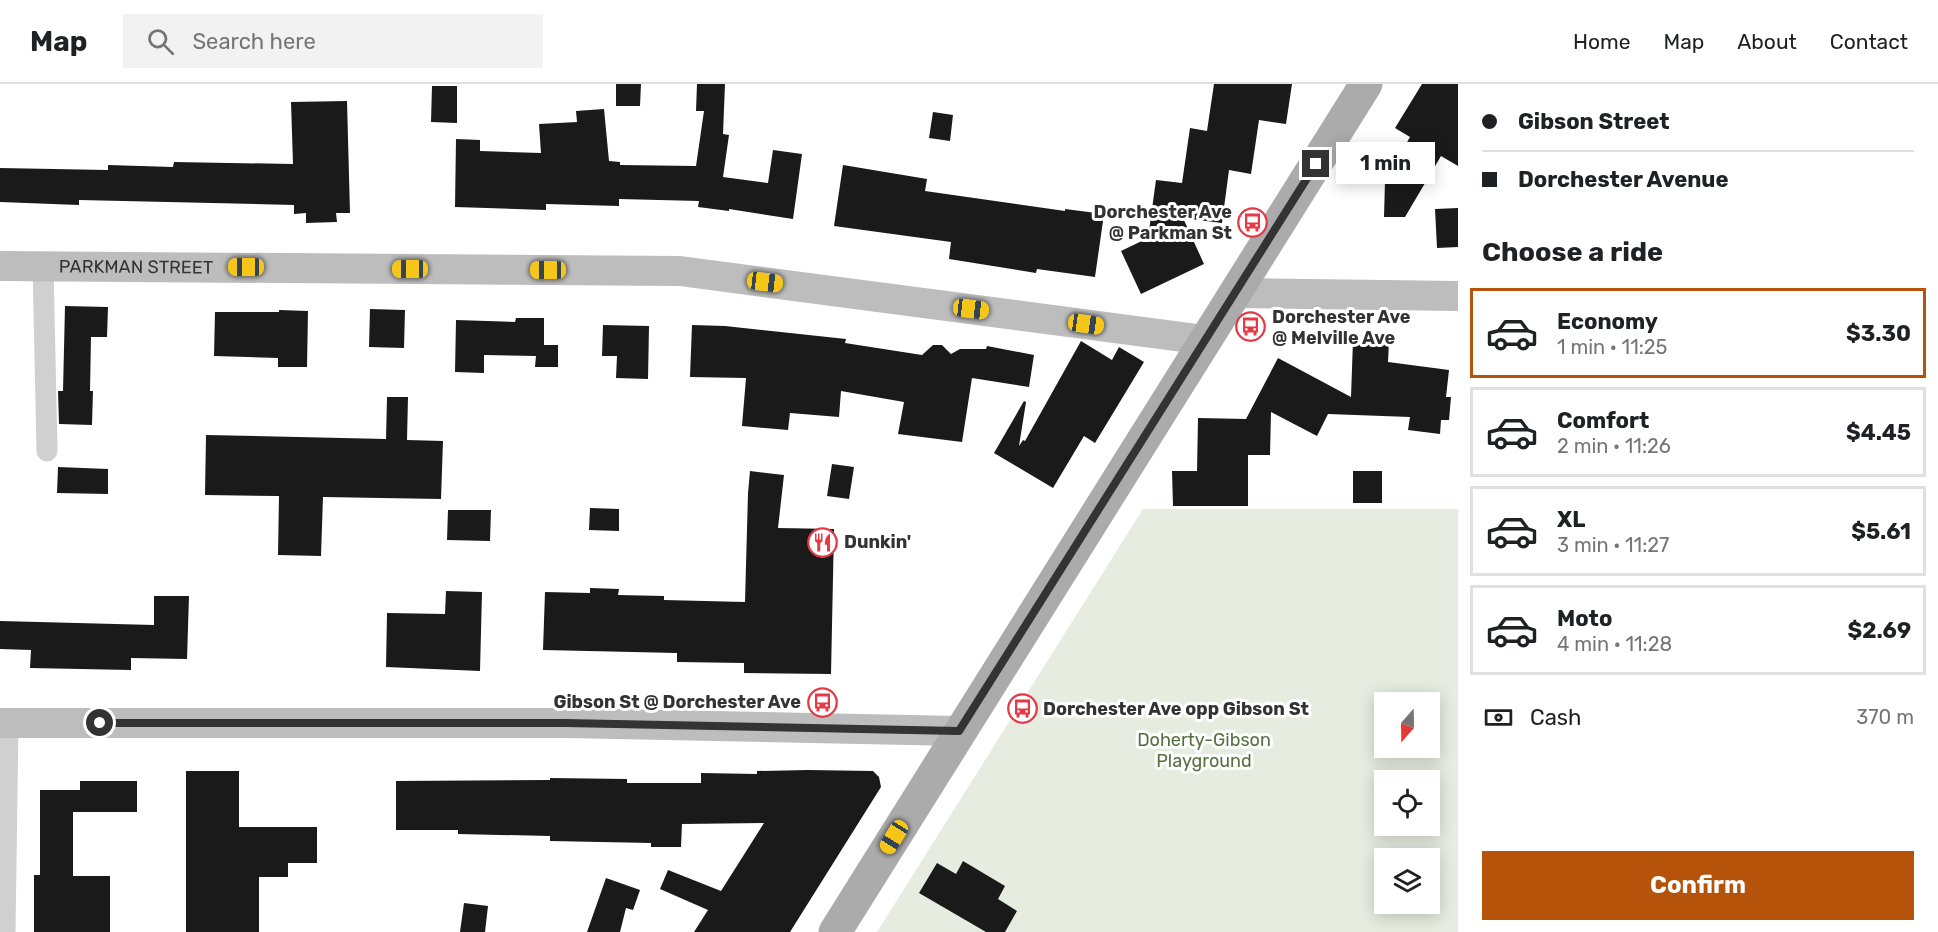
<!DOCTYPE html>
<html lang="en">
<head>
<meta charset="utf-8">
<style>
	body { margin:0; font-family:Rubik,sans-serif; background:#f2f2f2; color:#202124; height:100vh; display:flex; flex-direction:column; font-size:22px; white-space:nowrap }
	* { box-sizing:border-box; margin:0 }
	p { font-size:20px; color:#757577 }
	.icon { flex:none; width:33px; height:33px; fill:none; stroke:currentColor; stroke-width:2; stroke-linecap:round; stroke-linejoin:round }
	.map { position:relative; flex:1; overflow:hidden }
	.side { display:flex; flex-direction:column; background:#fff; width:480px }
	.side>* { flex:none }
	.top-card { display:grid; align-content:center; height:132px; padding:0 24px; background:#fff }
	.needle { width:39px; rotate:200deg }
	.buttons { position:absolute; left:1374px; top:608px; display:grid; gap:12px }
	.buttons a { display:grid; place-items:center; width:66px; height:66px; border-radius:0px; background:#fff; box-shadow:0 3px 15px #0003; font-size:30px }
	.end { position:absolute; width:27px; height:27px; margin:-14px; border:8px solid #333; background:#fff; box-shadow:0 0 0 3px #fff }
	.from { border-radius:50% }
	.bubble { position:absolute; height:42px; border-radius:0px; background:#fff; box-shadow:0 3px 15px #0003; font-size:20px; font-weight:700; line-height:42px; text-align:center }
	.car { position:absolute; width:18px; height:36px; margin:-18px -9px; border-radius:8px; box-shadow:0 0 4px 2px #0007; background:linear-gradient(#f5c518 24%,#345 0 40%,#f5c518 0 76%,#345 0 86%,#f5c518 0) }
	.top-card b { display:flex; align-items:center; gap:21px; height:57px; font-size:22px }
	.top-card b+b { border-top:2px solid #e0e0e0 }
	.top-card i { width:15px; height:15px; background:#202124 }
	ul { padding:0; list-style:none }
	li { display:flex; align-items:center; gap:18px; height:90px; margin:0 12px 9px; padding:0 12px; border:3px solid #e0e0e0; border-radius:0px }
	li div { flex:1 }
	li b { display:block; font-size:22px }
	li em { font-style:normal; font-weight:700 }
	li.current { border-color:#b45309 }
	li>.icon { width:54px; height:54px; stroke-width:1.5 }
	h2 { padding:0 24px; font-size:27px; line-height:72px }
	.pay { display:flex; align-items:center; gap:15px; height:66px; padding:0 24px; font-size:22px }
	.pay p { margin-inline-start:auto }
	.action { display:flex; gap:12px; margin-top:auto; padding:12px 24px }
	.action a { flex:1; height:69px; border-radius:0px; background:#b45309; color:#fff; font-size:24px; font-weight:700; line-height:69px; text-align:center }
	header { display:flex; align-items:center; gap:36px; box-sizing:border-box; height:84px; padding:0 30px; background:#fff; border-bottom:2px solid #e0e0e0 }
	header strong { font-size:28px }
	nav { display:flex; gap:33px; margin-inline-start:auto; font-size:21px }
	.search { width:420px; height:54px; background:#f2f2f2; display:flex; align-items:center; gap:15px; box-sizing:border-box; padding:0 21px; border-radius:0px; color:#757577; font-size:22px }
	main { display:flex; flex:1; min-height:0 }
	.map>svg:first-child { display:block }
	.green { fill:#e6ecdf; fill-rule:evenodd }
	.building { fill:#1a1a1a }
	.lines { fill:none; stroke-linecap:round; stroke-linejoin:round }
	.street { stroke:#d0d0d0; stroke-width:21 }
	.secondary { stroke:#bdbdbd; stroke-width:30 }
	.primary { stroke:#ababab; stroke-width:33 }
	.route { stroke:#333; stroke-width:8 }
	.labels { text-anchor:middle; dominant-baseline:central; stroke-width:6; stroke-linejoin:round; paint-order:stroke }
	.poi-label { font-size:18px; font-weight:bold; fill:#333; stroke:#fff; text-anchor:start }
	.street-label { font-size:18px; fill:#333; stroke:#fff }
	.park-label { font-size:18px; fill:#56703f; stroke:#fff }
</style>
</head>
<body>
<header>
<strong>Map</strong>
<div class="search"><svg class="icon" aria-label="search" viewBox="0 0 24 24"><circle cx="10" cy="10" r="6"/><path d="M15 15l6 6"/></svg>Search here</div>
<nav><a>Home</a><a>Map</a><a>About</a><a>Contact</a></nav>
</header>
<main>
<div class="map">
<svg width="1458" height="848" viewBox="0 0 1458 848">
	<rect width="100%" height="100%" fill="#fff"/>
	<path class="green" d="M1143 425H1458V848H877ZM1384 618H1430V663H1384ZM1384 696H1430V741H1384ZM1384 774H1430V819H1384Z"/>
	<path class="building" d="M616 0H641L640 22H616Z
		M697 0H725L723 50 729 51 723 93 768 99 773 66 802 70 793 135 729 125V127L698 123 699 117 619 115V122L546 120V126L455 123 456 55 480 56V67L541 69 539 40 577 38 576 27 604 25 609 77 620 78V81L696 82 704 27H696Z
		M1214 0H1292L1286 40 1259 36 1251 90 1229 86 1222 139 1183 134 1204 180 1141 210 1121 167 1148 154 1156 96 1182 99 1190 44 1207 47Z
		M1422 0H1458V82L1441 72 1405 133H1384L1385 97 1410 53 1395 44Z
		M432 2H457V39L431 38Z
		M347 17 350 129H336L337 138 306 139V129L294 130V121L79 116V121L0 118V84L108 86V81L173 83 174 78 293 80 291 18Z
		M933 28 953 31 950 57 929 54Z
		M843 81 927 95 925 107 1065 127V125L1104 130 1095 193 1037 185 1036 189 949 175 951 158 834 142Z
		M1458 124V163L1437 164 1435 125Z
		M65 222 108 223 107 253H91L90 307H93L92 341 59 340 58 307H63Z
		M370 225 405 226 404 264 369 263Z
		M279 226 308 227 307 283H278V274L214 272 215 228H279Z
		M516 234H544V261H558V283H535L536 272 484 271V289L455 288 456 236 515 238Z
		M603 241 649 242 648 295 616 294 617 272H602Z
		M692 241 725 242 846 255 845 259 922 271 933 261H942L951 270 960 265H986L987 262 1034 271 1029 303 972 294 962 358 898 350 904 318 841 307 839 333 790 329 788 346 742 342 746 294 690 293Z
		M1353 256 1389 257 1388 278 1449 286 1446 313H1451L1449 336H1441L1440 350 1408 346 1410 333 1328 330 1317 352 1271 328 1270 371H1248V422H1173L1172 387H1197L1198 334 1246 335 1278 274 1351 313Z
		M1081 257 1112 276 1119 263 1144 278 1095 359 1084 352 1053 404 994 369 1024 317 1026 318 1019 362 1023 356 1025 357Z
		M387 313H408L407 356 443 357 441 415 323 413 321 472 278 471 279 412 205 411 206 351 386 355Z
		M832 380 854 383 849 415 827 412Z
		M58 383 108 385V410L57 409Z
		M750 387 784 391 778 444 834 445 831 590 744 589V579L677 578V569L543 566 545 508 590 509V504L619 505 618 511 664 512V516L745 518 748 409Z
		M1353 387H1382V419H1353Z
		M590 424 619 425V447L589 446Z
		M448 426H491L490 457 447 456Z
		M446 507 482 508 480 587 386 583 387 529 445 530Z
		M154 512H189L187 575 131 574V586L30 584 31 566 0 565V537L154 541Z
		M808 686 873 687 879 693 881 703 790 848H694L708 826 660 805 668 786 721 807 764 739 682 740 681 763H651V759L550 757V752L458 750V746H396V697L550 696V694L627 695V699H701V689L757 690V687Z
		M186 687H239V743H317V779H288V793H259V848H186Z
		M80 697H137V728H73V792H110V848H34V791H40V706H80Z
		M963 777 1005 802 998 815 1017 827 1005 848H986L919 809 937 779 956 790Z
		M606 794 640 806 633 826 626 824 620 848H587Z
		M464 819 488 822 485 848H460Z"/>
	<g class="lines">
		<path class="street" d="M43 182 47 367
			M5 848 8 639"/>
		<g class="secondary">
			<path id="s1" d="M0 182 680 187 1205 256"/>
			<path d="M1234 209 1458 212"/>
			<path d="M0 639H566L959 647"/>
		</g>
		<path class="primary" d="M835 848 1366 0"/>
	</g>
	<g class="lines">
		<path class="route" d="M100 639H566L959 647 1316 80"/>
	</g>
	<defs>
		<symbol id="bus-ring" viewBox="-11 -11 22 22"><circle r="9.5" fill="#fff" stroke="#e63946" stroke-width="1.5"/><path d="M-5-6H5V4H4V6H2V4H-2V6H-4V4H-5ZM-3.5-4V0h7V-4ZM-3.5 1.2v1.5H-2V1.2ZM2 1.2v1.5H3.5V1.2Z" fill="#e63946"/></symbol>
		<symbol id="restaurant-ring" viewBox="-11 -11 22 22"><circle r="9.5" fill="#fff" stroke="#e63946" stroke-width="1.5"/><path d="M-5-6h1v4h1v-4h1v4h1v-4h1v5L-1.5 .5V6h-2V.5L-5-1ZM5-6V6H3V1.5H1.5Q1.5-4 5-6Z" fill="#e63946"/></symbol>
	</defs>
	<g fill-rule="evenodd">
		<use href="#bus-ring" x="1236" y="122" width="33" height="33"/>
		<use href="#bus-ring" x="1234" y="226" width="33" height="33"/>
		<use href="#restaurant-ring" x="806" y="442" width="33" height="33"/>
		<use href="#bus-ring" x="806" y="602" width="33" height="33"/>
		<use href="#bus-ring" x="1006" y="608" width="33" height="33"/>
	</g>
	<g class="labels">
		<g class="poi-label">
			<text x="1232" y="128" text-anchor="end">Dorchester Ave<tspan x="1232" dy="21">@ Parkman St</tspan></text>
			<text x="1272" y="233">Dorchester Ave<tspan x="1272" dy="21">@ Melville Ave</tspan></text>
			<text x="844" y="458">Dunkin'</text>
			<text x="801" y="618" text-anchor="end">Gibson St @ Dorchester Ave</text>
			<text x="1043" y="625">Dorchester Ave opp Gibson St</text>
		</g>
		<g class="street-label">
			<text stroke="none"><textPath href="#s1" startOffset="136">PARKMAN STREET</textPath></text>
		</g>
		<g class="park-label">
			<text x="1204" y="656">Doherty-Gibson<tspan x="1204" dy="21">Playground</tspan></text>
		</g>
	</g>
</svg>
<div class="buttons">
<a><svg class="needle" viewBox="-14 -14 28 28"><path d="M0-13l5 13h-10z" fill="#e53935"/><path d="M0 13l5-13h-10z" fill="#757577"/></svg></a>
<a><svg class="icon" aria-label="locate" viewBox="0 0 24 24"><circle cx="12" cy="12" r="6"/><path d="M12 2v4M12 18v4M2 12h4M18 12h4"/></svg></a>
<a><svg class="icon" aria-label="layers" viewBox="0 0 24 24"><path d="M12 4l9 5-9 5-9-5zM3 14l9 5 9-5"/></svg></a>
</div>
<i class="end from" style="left:100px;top:639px"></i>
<i class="end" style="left:1316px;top:80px"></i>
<div class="bubble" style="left:1336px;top:58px;width:99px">1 min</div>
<i class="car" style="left:246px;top:183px;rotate:270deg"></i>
<i class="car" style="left:410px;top:185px;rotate:270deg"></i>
<i class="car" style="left:548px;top:186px;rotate:270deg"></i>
<i class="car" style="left:765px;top:198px;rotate:97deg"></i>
<i class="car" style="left:971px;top:225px;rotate:97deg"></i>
<i class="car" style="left:1086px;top:240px;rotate:98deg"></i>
<i class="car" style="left:894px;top:753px;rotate:212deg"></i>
</div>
<section class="side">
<div class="top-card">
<b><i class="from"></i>Gibson Street</b>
<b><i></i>Dorchester Avenue</b>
</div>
<h2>Choose a ride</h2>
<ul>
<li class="current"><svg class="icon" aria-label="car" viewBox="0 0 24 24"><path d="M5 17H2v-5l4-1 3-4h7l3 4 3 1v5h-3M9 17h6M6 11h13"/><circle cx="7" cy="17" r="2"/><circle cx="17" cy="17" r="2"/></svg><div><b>Economy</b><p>1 min · 11:25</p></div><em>$3.30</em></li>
<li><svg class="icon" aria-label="car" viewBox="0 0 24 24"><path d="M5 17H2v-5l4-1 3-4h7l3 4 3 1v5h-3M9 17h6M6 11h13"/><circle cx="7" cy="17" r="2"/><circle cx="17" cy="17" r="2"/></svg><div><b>Comfort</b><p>2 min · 11:26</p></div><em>$4.45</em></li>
<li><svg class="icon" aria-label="car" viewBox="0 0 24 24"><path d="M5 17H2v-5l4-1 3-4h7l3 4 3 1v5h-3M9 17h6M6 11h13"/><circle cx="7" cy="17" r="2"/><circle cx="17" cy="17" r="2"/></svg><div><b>XL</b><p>3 min · 11:27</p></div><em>$5.61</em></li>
<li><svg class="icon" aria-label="car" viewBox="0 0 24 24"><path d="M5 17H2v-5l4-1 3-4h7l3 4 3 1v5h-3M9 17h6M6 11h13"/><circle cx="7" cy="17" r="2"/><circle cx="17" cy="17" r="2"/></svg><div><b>Moto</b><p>4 min · 11:28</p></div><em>$2.69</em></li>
</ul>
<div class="pay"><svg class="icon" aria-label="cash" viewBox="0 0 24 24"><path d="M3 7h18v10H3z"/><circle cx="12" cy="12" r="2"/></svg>Cash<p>370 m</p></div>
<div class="action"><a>Confirm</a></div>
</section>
</main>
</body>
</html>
